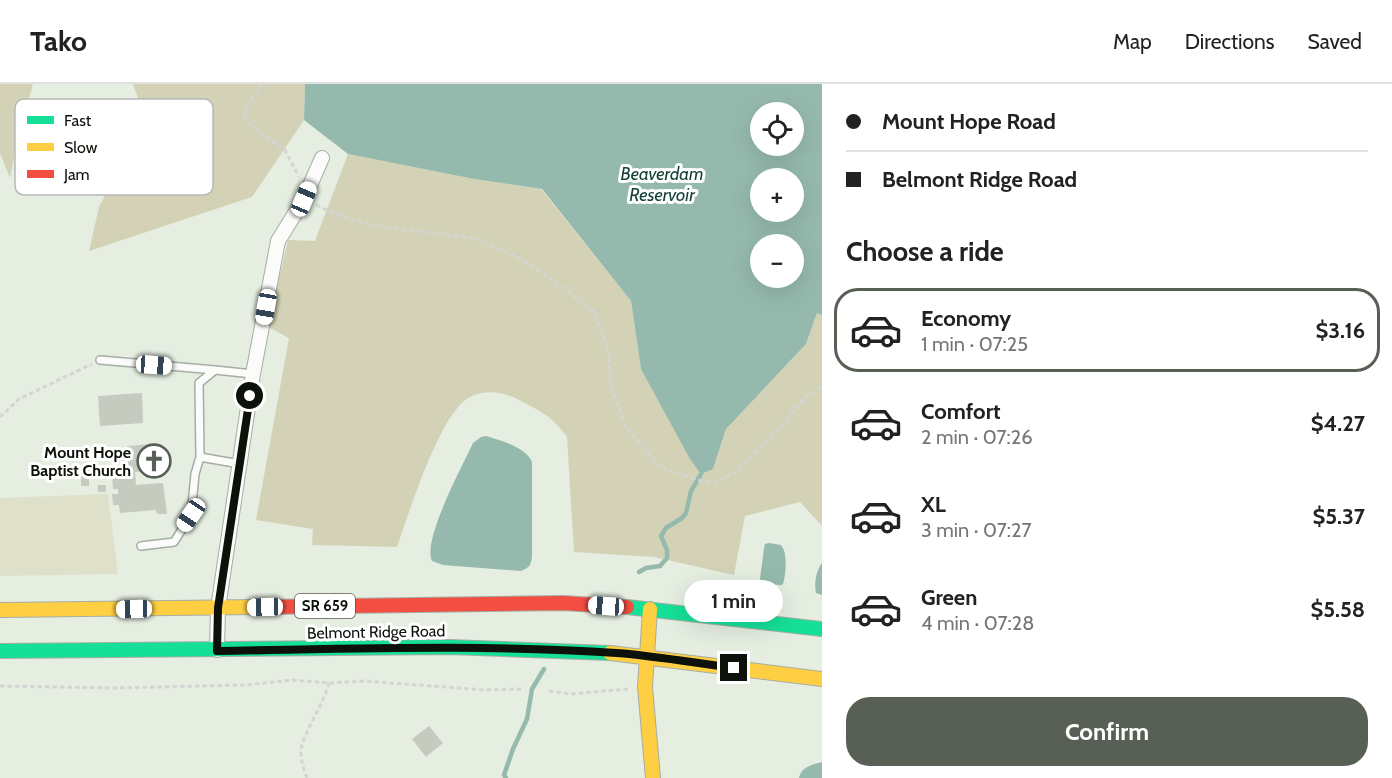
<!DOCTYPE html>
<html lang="en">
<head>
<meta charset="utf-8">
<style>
	body { margin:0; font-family:Cabin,sans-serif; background:#f2f2f2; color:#222; height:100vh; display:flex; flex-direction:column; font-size:22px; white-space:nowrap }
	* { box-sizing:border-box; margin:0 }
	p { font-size:20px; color:#767676 }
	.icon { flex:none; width:33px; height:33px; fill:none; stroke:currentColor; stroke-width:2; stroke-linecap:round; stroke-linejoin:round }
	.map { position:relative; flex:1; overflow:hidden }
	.panel { display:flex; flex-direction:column; background:#fff; width:570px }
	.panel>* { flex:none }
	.banner { display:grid; align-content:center; height:132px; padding:0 24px; background:#fff }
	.controls { position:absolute; left:750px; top:18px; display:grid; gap:12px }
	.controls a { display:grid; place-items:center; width:54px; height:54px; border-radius:50%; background:#fff; box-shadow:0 6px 24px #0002; font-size:30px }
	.end { position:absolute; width:27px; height:27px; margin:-14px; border:8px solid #0c120a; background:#fff; box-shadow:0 0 0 3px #fff }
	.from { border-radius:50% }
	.bubble { position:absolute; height:42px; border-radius:21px; background:#fff; box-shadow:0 6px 24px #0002; font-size:20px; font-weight:700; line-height:42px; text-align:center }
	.car { position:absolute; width:18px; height:36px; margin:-18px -9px; border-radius:8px; box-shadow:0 0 4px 2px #0007; background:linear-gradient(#fff 24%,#345 0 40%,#fff 0 76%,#345 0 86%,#fff 0) }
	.banner b { display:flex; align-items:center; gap:21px; height:57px; font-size:22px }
	.banner b+b { border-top:2px solid #e0e0e0 }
	.banner i { width:15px; height:15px; background:#222 }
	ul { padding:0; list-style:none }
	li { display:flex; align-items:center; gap:18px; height:84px; margin:0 12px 9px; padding:0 12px; border:3px solid transparent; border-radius:24px }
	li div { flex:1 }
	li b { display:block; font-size:22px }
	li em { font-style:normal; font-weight:700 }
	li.active { border-color:#585f55 }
	li>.icon { width:54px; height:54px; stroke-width:1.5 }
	h2 { padding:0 24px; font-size:27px; line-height:72px }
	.button { display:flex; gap:12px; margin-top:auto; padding:12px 24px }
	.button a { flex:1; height:69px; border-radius:24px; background:#585f55; color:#fff; font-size:24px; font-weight:700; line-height:69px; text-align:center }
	header { display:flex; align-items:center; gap:36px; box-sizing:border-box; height:84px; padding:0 30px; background:#fff; border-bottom:2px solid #e0e0e0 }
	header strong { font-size:28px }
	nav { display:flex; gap:33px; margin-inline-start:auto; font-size:21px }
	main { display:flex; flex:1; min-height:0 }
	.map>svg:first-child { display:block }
	.green { fill:#dfe0ca }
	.forest { fill:#d3d2b6 }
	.water { fill:#95baad; fill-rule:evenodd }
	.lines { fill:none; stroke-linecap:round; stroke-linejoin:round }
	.stream { stroke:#95baad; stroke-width:4.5 }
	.building { fill:#c6cbc0 }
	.lane-casing { stroke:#a6ada3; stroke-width:10 }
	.street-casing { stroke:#a6ada3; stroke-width:16 }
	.fast-casing { stroke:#a6ada3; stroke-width:16 }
	.slow-casing { stroke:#a6ada3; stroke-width:16 }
	.jam-casing { stroke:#a6ada3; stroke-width:16 }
	.path { stroke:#d3d5d2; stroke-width:3; stroke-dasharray:4.5 3; stroke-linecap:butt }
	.lane { stroke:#fbfcfa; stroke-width:7 }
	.street { stroke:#fbfcfa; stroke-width:14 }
	.fast { stroke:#16e098; stroke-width:14 }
	.slow { stroke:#ffcf43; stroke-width:14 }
	.jam { stroke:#f24e42; stroke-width:14 }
	.route { stroke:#0c120a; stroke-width:8 }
	.labels { text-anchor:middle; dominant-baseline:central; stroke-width:6; stroke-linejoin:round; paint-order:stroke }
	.shield { fill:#fff; stroke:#555954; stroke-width:1.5 }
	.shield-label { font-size:15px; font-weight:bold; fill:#0c120a }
	.poi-label { font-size:16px; font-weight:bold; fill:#0c120a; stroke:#fff; text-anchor:end }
	.street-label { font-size:16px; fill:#0c120a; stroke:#fff }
	.water-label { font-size:18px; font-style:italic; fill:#154238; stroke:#fff }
	.key { fill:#fff; stroke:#b6b8b6; stroke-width:1.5 }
	.key-label { font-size:16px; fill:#0c120a }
</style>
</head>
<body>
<header>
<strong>Tako</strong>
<nav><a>Map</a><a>Directions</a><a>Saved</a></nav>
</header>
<main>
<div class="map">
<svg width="822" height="694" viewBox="0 0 822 694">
	<rect width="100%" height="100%" fill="#e5eee1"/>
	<path class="green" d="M108 410 118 490 0 492V414Z"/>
	<path class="forest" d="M0 0H33L18 53 10 94 0 69Z
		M133 0H305L304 36 252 113 89 167 99 123 145 34Z
		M348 70 474 95 541 105 631 217 641 285 713 385 726 345 806 260 817 229 822 231V442L800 418 745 432 734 491 654 473 574 468 567 353C553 333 542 328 521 317 505 308 485 304 468 314 439 332 409 429 397 463L312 461 313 445 256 436 289 254 268 243 288 156 315 157Z"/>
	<path class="water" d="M305 0H822V231L817 229 806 260 726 345 713 385 701 390 690 375 641 285 631 217 542 105 474 95 348 70 304 36ZM794 28V62H760V28ZM794 94V128H760V94ZM794 160V194H760V160Z
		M486 352C500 356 527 364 532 378V473C531 481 529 484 521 487L443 481 432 477C422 456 463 381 473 359L481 353Z
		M769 459 781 461C788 469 786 490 783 500L781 501 764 500 760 495 764 464 765 460Z
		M822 479V511L816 509C814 499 816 487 822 479Z
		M822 678V694H799C802 682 812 681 822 678Z"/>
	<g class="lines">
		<path class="stream" d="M639 488 646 484 660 482 667 474V466L661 452 666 444 682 434 686 429 691 407 701 390
			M506 694 504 691 513 665 527 635 532 605 544 585"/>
	</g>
	<path class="building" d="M142 309 143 339 100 342 98 312Z
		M153 360 155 387 135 388 136 401 163 399 167 430H157L156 426 120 429 119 421H113L112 410H118V405H113L112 391 129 390 127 362Z
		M81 391H89V402H81Z
		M98 401H106V408H98Z
		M429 642 443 659 426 673 412 655Z"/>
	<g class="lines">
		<defs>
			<path id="lane" d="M100 276 215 286
				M240 380 200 373 199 299 215 286 253 290
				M141 462 174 458 191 431 195 390 200 373"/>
			<path id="street" d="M217 566 218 524 253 290 278 157 304 115 322 74"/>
			<path id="fast" d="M627 523 822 545
				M0 567 450 563 610 569"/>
			<path id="slow" d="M650 525 645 603 653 694
				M0 526 265 523
				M610 569 822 595"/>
			<path id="jam" d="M265 523 563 519 627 523"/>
		</defs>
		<use href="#lane" class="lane-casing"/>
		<use href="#street" class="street-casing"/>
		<use href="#fast" class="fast-casing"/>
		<use href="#slow" class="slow-casing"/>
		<use href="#jam" class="jam-casing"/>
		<path class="path" d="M262 0 250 16 244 33 260 49 285 66 299 93
			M316 121 348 135 377 142 474 154 517 173 556 198 594 228 608 264 611 303 627 345 661 383 704 398 716 399 736 388 771 353 808 311 822 303
			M0 333 19 315 92 280
			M0 602 114 604 244 601 293 596 329 599 364 597 485 606 523 605
			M549 607 570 610 628 605
			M307 694C303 684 299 671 302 661 309 639 323 621 329 599"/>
		<use href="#lane" class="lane"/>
		<use href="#street" class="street"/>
		<use href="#fast" class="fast"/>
		<use href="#slow" class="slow"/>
		<use href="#jam" class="jam"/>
	</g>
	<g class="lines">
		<path class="route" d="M250 312 218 524 217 567C350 565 483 560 617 569 656 572 695 579 734 584"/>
	</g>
	<defs>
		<symbol id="church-ring" viewBox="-11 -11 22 22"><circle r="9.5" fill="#fff" stroke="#585f55" stroke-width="1.5"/><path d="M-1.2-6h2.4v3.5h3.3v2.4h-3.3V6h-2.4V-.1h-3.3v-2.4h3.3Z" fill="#585f55"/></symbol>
	</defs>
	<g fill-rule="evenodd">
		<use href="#church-ring" x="135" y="358" width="38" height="38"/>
	</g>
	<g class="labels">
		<rect class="shield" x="295" y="510" width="60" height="24" rx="4.5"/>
		<g class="shield-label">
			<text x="325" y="522">SR 659</text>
		</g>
		<g class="poi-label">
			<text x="131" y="368">Mount Hope<tspan x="131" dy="18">Baptist Church</tspan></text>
		</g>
		<g class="street-label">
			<text transform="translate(376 548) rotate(-1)">Belmont Ridge Road</text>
		</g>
		<g class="water-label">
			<text x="662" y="90">Beaverdam<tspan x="662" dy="21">Reservoir</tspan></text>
		</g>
	</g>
	<rect x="15" y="15" width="198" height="96" rx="9" class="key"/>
	<rect x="27" y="32" width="27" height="8" fill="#16e098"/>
	<rect x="27" y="59" width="27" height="8" fill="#ffcf43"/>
	<rect x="27" y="86" width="27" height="8" fill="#f24e42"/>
	<g class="key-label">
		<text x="64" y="42">Fast</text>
		<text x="64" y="69">Slow</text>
		<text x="64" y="96">Jam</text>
	</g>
</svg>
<div class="controls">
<a><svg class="icon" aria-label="locate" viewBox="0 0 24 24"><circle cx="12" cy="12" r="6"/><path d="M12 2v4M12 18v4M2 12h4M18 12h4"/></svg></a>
<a>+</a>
<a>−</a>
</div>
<i class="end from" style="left:250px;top:312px"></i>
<i class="end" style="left:734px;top:584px"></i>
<div class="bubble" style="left:684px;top:496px;width:99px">1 min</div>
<i class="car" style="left:304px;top:115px;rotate:23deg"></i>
<i class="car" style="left:266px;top:223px;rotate:190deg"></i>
<i class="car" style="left:154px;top:281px;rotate:94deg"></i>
<i class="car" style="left:191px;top:431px;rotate:214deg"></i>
<i class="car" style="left:606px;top:522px;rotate:274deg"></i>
<i class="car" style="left:265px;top:523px;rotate:269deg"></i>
<i class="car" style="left:134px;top:525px;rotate:269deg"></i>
</div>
<section class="panel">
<div class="banner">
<b><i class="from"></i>Mount Hope Road</b>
<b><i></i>Belmont Ridge Road</b>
</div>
<h2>Choose a ride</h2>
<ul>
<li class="active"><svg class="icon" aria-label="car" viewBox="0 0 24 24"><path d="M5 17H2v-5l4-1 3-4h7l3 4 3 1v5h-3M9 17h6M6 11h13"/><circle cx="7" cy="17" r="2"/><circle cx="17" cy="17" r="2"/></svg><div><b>Economy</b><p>1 min · 07:25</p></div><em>$3.16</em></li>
<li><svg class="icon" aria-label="car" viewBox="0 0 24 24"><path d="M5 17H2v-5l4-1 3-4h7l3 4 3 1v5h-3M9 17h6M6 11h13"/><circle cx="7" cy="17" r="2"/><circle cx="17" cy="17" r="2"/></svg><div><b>Comfort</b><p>2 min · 07:26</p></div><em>$4.27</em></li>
<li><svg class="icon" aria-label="car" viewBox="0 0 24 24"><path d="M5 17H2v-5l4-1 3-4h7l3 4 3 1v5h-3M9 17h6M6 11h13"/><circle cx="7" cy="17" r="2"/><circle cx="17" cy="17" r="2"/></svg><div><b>XL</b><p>3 min · 07:27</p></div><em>$5.37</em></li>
<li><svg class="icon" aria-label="car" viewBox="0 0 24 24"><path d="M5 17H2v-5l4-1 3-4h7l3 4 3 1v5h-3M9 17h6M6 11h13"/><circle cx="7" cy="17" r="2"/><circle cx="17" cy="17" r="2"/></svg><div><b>Green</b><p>4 min · 07:28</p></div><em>$5.58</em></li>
</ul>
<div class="button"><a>Confirm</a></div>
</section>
</main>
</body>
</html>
